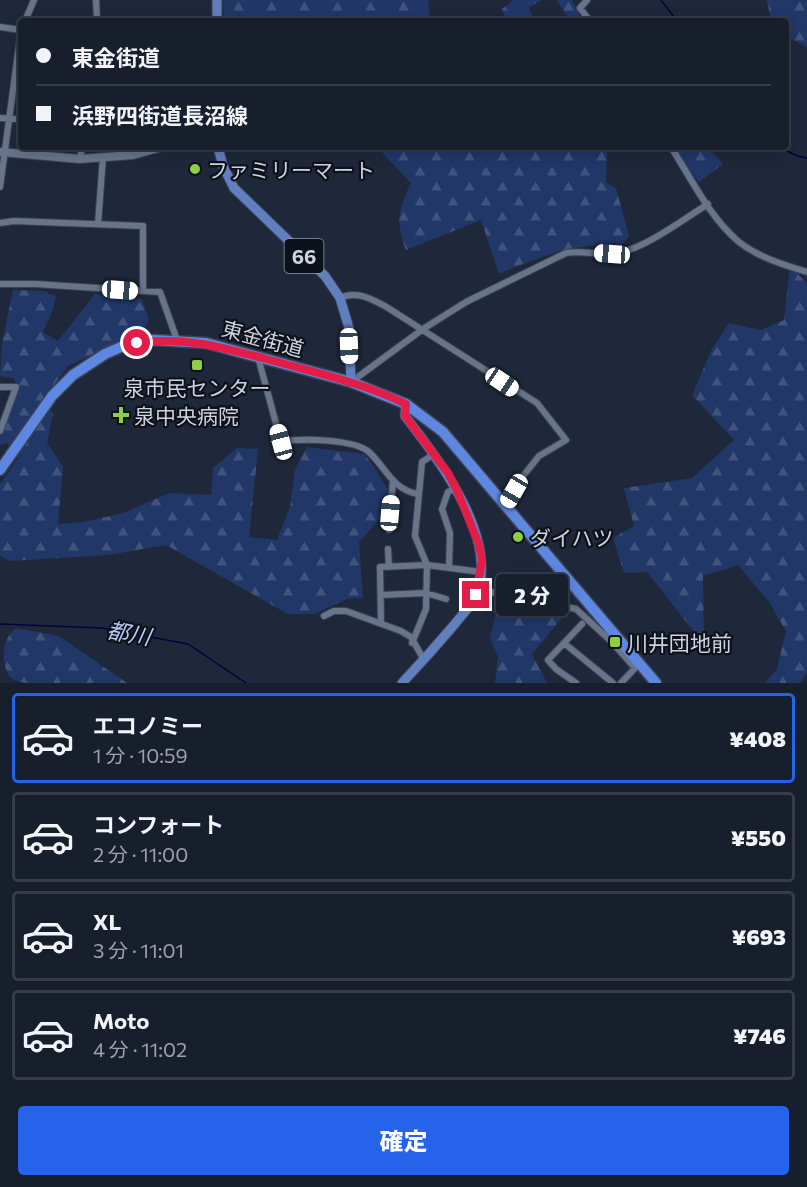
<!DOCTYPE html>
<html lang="ja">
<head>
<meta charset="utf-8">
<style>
	body { margin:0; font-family:Commissioner,"Noto Sans JP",sans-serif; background:#202734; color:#f1f3f6; height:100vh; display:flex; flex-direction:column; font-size:22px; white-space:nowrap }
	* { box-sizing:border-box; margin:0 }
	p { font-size:20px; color:#9ea2a9 }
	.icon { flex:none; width:33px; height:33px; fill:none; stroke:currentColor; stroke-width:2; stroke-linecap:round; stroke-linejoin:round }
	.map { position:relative; height:683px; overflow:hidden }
	.details { display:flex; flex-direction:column; background:#171e2c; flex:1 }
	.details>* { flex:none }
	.top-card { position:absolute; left:18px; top:18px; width:771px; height:132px; border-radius:6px; box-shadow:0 3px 15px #0003,0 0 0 2px #363c48; display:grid; align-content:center; height:132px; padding:0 18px; background:#171e2c }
	.end { position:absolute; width:27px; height:27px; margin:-14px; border:8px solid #e11d48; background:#fff; box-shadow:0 0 0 3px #fff }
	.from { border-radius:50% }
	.bubble { position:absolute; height:42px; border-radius:6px; background:#171e2c; box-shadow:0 3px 15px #0003,0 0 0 2px #363c48; font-size:20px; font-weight:800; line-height:42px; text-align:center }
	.car { position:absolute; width:18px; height:36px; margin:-18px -9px; border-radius:8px; box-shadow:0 0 4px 2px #0007; background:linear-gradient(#fff 24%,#345 0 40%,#fff 0 76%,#345 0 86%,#fff 0) }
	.top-card b { display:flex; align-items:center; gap:21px; height:57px; font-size:22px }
	.top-card b+b { border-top:2px solid #363c48 }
	.top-card i { width:15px; height:15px; background:#f1f3f6 }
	ul { padding:10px 0 0; list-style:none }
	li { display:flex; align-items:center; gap:18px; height:90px; margin:0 12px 9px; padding:0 6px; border:3px solid #363c48; border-radius:6px }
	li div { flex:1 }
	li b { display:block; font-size:22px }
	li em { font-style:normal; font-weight:800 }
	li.current { border-color:#2563eb }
	li>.icon { width:54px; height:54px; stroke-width:1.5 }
	.button { display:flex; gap:12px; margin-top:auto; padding:12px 18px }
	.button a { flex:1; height:69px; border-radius:6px; background:#2563eb; color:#fff; font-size:24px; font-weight:800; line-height:69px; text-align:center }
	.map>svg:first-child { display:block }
	.forest { fill:url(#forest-firs) }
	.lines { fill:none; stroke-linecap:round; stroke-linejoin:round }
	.stream { stroke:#000438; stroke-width:1.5 }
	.street-casing { stroke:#3b4353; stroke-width:8 }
	.secondary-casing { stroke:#3b4353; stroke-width:10 }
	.primary-casing { stroke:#3b4353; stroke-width:11 }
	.highway-casing { stroke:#3b4353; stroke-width:13 }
	.street { stroke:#68748a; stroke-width:6 }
	.secondary { stroke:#68748a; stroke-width:8 }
	.primary { stroke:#617fbe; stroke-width:9 }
	.highway { stroke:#5d87e0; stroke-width:10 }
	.route { stroke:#e11d48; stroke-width:8 }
	.poi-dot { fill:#8dce44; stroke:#0d1119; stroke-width:2 }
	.labels { text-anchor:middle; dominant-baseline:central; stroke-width:4.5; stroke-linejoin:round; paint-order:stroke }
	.shield { fill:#0d1119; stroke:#9399a4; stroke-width:1.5 }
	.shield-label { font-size:20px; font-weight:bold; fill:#cdd3e0 }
	.poi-label { font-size:21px; fill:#cdd3e0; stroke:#0d1119; text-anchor:start }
	.street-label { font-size:21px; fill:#cdd3e0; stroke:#0d1119 }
	.water-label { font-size:22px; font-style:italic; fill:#b8cdf6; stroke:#0d1119 }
</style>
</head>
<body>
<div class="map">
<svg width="807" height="683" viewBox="0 0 807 683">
	<defs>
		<pattern id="forest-firs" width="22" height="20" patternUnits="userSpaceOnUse" patternTransform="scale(1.5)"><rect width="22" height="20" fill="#213768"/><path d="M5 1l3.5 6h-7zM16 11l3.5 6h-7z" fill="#40537d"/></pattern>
	</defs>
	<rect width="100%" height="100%" fill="#1f283b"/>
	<path class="forest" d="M223 0H428L430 21H224Z
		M514 0H542L529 7 534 21H506L502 9Z
		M556 0H572L582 19 586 21H571Z
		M767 0H807V47L786 36V21H771Z
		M377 147H610L607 154 606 183 616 188 629 236 621 246C579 241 538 257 499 274L481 220 406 250C395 220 398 211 411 183Z
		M670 147C698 147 704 140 723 164L699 182Z
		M790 265 807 284V672L800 683H765L777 669 786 631 769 602 738 565 703 576 704 644 647 572 624 573 613 538 634 526 624 488 692 478 734 440 692 395 712 349 729 323 761 330 784 320Z
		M13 290 44 291 56 297 52 312 43 332 58 341 95 294 142 299 149 320 143 332 69 365 43 399 53 413 47 443 63 467 58 524 83 522 124 513 169 493 211 495 213 468 237 448 258 449 249 537 277 540 290 507 295 470 307 447 364 454 375 468 389 492 386 512 359 542 363 598 347 599 314 614H288L166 545 108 555 10 561 0 556V484L19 457 7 443 0 445V437L19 390 14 378 0 376 2 343Z
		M502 599 567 612 532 654 547 683H495L498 657 490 638 495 617Z
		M16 628 59 636 127 683H26C21 682 15 681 11 678 0 665 1 639 16 628Z"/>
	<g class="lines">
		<path class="stream" d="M661 0 677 21
			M779 147 797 156 807 158
			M0 624 102 628 188 644 246 683"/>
		<defs>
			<path id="street" d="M96 0 97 21
				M587 0 580 8 590 21
				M25 21 34 0
				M0 27 21 30
				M0 118 21 119
				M671 147C691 178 710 218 739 242 758 257 784 265 807 272
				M80 159 82 147
				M0 187 21 31
				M0 223 14 221 143 226V291
				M98 224 103 157
				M0 284H35L160 292 177 340
				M340 298C356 290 371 299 385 306L537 403 566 440 539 456 523 476 506 506
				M258 357 281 442C301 438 354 439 369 452 386 468 393 490 418 494
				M351 382 423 329 466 302 566 253C585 250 604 257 622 252 648 246 684 219 708 204
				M0 387H16L0 431
				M389 530 393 480
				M388 549 389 567
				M449 567 450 533 442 509 448 492 456 488
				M381 595 426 593 446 599
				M476 595 491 592 576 609 611 641 635 668
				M324 616 334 611H346L401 631 411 637 424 660
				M381 623 380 567 427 565 481 572
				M412 643 426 609 427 565 415 536 422 462 434 454
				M564 643 613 683
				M576 683 556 669 548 660 582 624
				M621 683 637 666"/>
			<path id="secondary" d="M0 152 80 159 133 155 162 147"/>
			<path id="primary" d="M217 21V0
				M218 147 223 166 234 188 325 276 340 298 349 328 351 382
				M402 683C420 664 437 645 454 625 461 616 471 606 476 596 500 538 438 459 405 416L406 404"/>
			<path id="highway" d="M0 470 52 396 73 375 105 354 121 347 154 340 206 343 351 382 406 404 443 432 656 683"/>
		</defs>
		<use href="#street" class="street-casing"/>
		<use href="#secondary" class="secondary-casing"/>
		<use href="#primary" class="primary-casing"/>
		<use href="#highway" class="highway-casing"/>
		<use href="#street" class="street"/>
		<use href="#secondary" class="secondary"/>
		<use href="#primary" class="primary"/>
		<use href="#highway" class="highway"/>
	</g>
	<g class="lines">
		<path class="route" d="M137 343C188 335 235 351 285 364 326 375 367 385 406 404L405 416 448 473 456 488 478 542 482 560 476 595"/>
	</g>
	<g class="poi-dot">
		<circle cx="195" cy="169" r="6"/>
		<rect x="191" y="359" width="12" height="12" rx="3"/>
		<path d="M118 406h6v6h6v6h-6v6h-6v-6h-6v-6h6z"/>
		<circle cx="518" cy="537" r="6"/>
		<rect x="609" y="636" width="12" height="12" rx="3"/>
	</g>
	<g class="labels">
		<rect class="shield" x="284.5" y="239" width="39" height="34" rx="4.5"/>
		<g class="shield-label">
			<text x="304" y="256">66</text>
		</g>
		<g class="poi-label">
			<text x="207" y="169">ファミリーマート</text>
			<text x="197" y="387" text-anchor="middle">泉市民センター</text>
			<text x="134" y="415">泉中央病院</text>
			<text x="530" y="537">ダイハツ</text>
			<text x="627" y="642">川井団地前</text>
		</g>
		<g class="street-label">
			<text transform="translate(263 338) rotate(15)">東金街道</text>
		</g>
		<g class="water-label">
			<text transform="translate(129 633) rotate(10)">都川</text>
		</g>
	</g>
</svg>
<i class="end from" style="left:137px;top:343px"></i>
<i class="end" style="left:476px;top:595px"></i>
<div class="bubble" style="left:496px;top:574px;width:72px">2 分</div>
<i class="car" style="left:612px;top:254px;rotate:274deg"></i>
<i class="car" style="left:120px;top:290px;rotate:94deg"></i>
<i class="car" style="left:349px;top:346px;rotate:178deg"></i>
<i class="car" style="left:502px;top:382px;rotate:124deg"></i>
<i class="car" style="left:281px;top:442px;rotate:345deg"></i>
<i class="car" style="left:514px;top:491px;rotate:210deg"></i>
<i class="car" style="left:390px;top:513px;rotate:5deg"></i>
<div class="top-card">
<b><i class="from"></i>東金街道</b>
<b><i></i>浜野四街道長沼線</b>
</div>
</div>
<section class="details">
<ul>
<li class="current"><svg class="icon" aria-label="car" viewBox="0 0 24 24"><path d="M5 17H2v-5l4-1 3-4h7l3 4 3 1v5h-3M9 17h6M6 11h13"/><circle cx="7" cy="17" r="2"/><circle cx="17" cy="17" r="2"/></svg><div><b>エコノミー</b><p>1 分 · 10:59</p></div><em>¥408</em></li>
<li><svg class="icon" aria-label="car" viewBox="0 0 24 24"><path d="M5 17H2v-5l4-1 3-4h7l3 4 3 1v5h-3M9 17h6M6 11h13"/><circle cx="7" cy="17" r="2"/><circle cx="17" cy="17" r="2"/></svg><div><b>コンフォート</b><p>2 分 · 11:00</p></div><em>¥550</em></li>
<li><svg class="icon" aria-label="car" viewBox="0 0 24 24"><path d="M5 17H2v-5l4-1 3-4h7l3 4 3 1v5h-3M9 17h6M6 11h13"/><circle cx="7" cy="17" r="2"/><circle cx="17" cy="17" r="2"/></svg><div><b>XL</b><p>3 分 · 11:01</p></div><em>¥693</em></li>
<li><svg class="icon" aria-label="car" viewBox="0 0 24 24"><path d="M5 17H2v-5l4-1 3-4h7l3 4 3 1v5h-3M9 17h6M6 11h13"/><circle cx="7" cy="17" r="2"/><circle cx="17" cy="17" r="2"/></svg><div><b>Moto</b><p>4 分 · 11:02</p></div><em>¥746</em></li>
</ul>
<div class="button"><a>確定</a></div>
</section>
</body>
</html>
